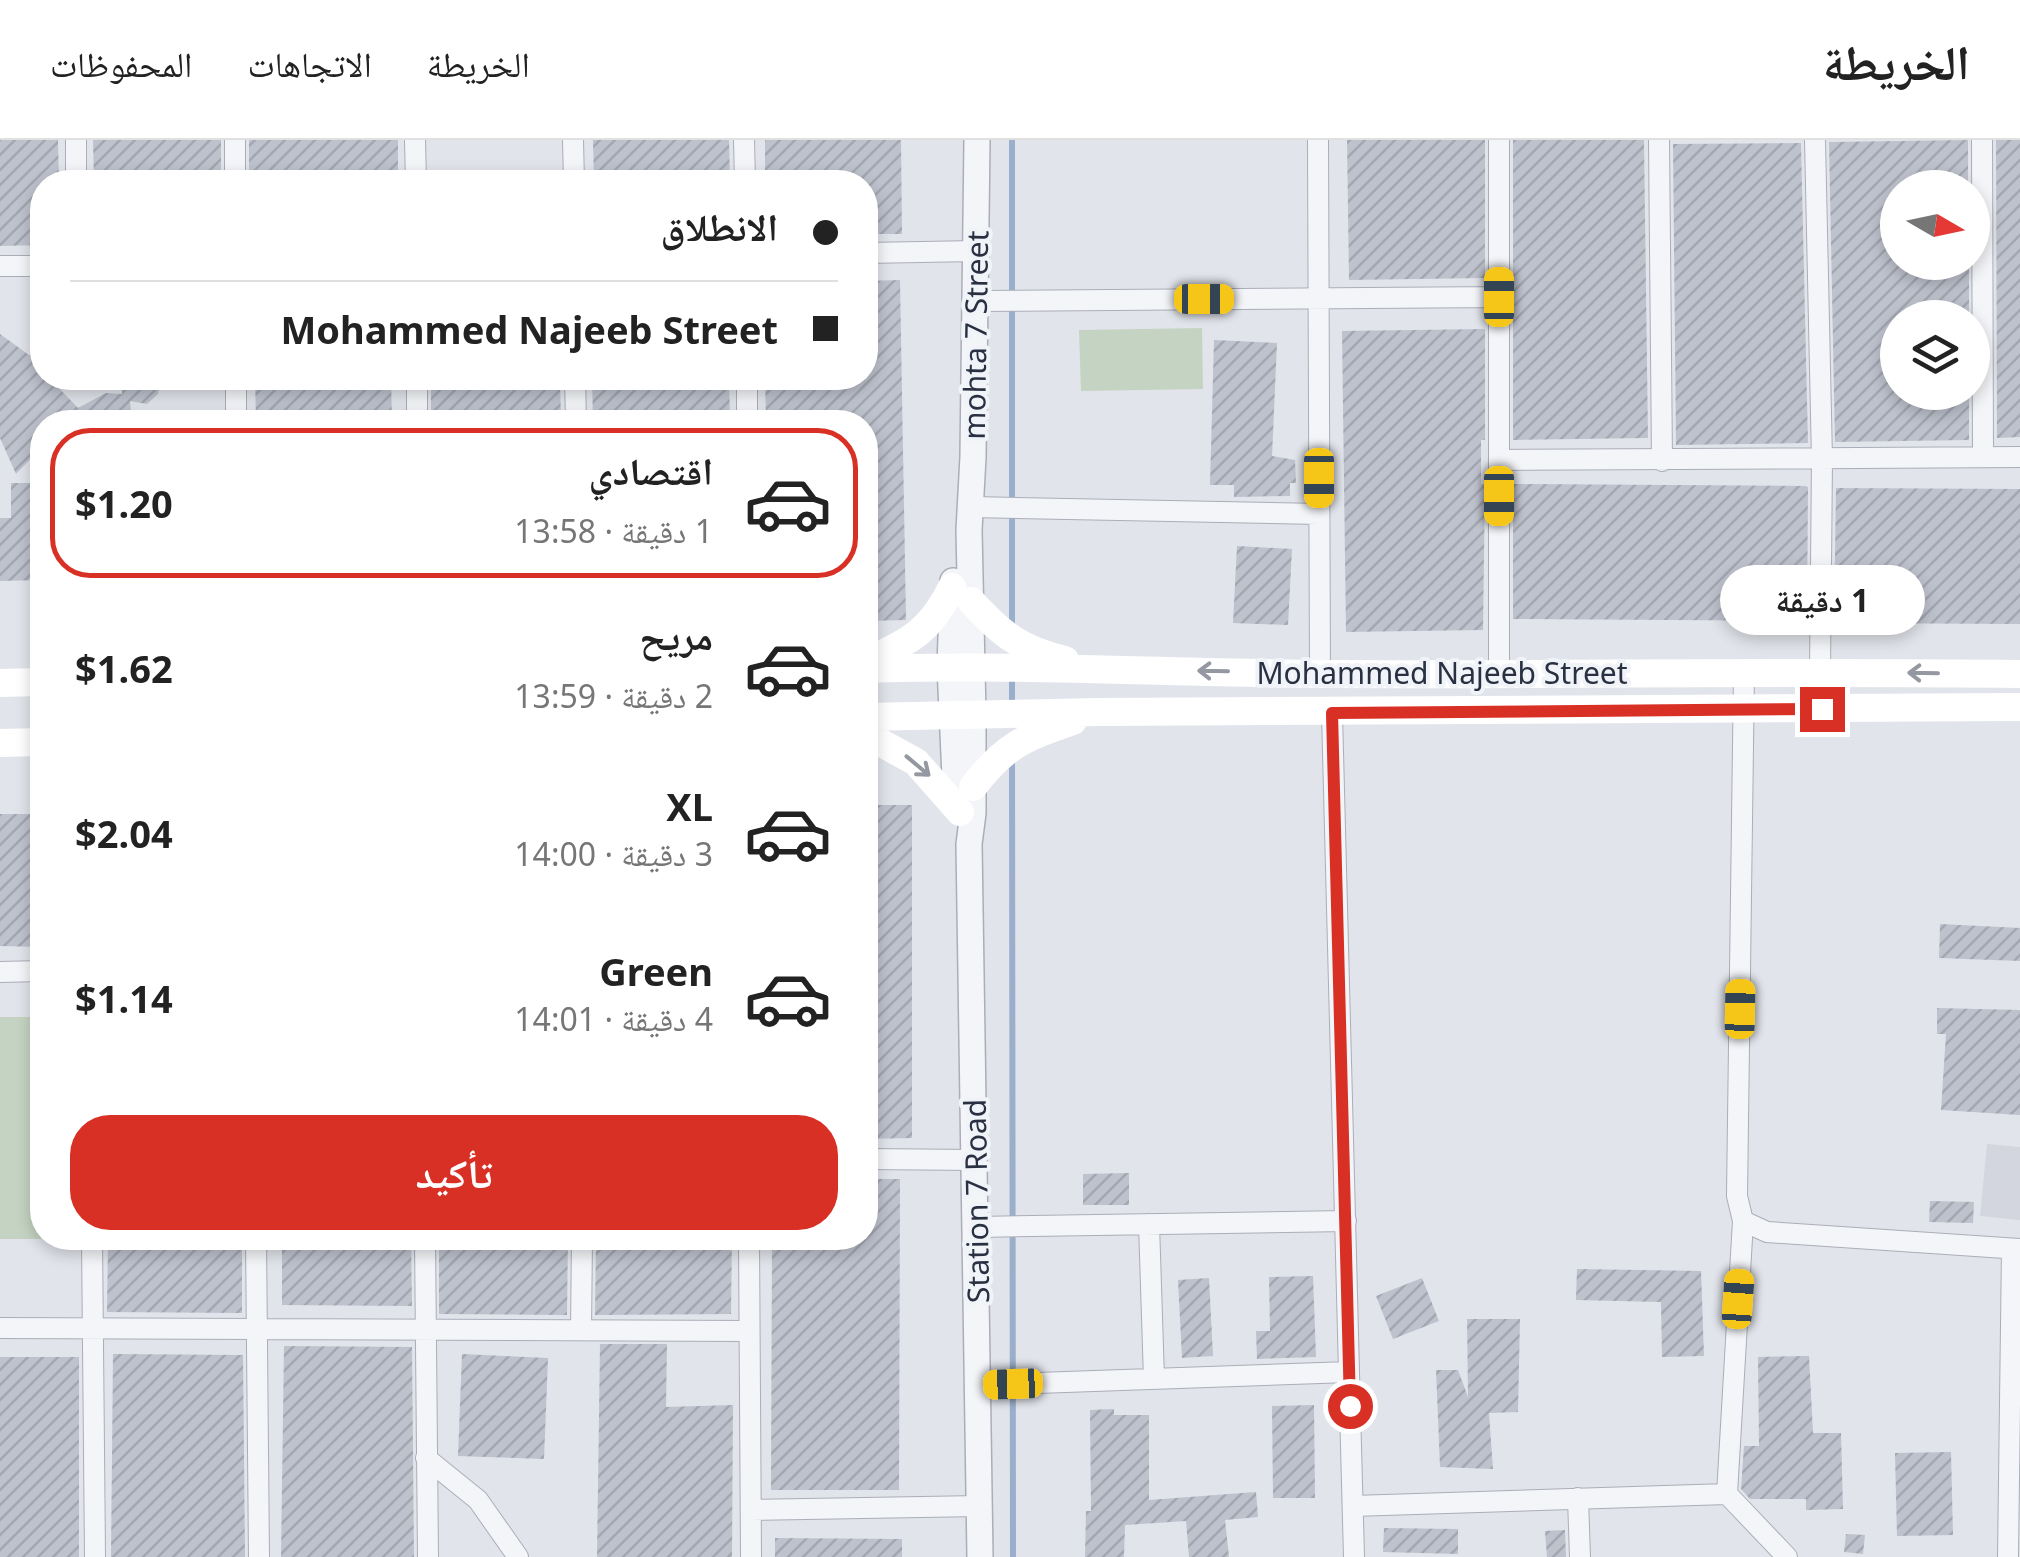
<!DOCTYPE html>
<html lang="ar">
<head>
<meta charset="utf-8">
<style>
	body { margin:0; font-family:"Noto Sans","Noto Naskh Arabic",sans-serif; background:#f6f6f6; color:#222; direction:rtl; height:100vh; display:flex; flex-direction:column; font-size:38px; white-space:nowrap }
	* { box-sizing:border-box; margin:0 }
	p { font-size:32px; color:#767676 }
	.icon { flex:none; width:55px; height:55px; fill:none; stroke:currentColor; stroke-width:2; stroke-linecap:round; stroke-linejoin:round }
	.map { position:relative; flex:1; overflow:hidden; direction:ltr }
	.side { position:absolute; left:30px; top:270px; width:848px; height:840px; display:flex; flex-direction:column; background:#fff; border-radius:40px; box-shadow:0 5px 15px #0003; direction:rtl }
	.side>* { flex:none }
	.top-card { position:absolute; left:30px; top:30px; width:848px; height:220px; border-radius:40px; box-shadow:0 5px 15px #0003; direction:rtl; display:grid; align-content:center; height:220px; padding:0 40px; background:#fff }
	.needle { width:65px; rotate:99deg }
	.fabs { position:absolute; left:1880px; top:30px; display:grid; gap:20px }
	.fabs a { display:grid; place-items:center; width:110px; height:110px; border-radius:50%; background:#fff; box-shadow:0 5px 15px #0003; font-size:50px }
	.end { position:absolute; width:45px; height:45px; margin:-22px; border:12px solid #d93025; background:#fff; box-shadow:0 0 0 5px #fff }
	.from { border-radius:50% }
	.bubble { position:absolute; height:70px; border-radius:35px; background:#fff; box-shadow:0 5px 15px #0003; font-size:32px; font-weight:700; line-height:70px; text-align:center; direction:rtl }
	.car { position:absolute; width:30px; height:60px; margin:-30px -15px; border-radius:12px; box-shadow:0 0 8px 2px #0007; background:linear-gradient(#f5c518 24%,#345 0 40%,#f5c518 0 76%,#345 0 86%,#f5c518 0) }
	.top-card b { display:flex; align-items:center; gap:35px; height:95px; font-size:38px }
	.top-card b+b { border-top:2px solid #e0e0e0 }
	.top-card i { width:25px; height:25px; background:#222 }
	ul { padding:18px 0 0; list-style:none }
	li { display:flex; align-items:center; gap:30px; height:150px; margin:0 20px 15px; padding:0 20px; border:5px solid transparent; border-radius:40px }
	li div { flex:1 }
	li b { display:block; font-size:38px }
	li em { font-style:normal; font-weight:700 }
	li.active { border-color:#d93025 }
	li>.icon { width:90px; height:90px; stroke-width:1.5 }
	.button { display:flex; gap:20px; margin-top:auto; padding:20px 40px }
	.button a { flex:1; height:115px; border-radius:40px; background:#d93025; color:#fff; font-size:40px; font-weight:700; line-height:115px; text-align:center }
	header { display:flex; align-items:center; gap:60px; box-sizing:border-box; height:140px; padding:0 50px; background:#fff; border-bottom:2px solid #e0e0e0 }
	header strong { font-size:48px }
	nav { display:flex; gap:55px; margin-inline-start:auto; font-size:35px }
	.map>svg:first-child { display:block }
	.built { fill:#d3d6df }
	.grass { fill:#c5d4c2 }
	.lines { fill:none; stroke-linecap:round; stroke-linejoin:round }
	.stream { stroke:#9baecb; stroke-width:6 }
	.building { fill:url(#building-hatch) }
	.minor-casing { stroke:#aaaeb8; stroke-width:22 }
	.tertiary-casing { stroke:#aaaeb8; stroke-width:28 }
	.minor { stroke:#f4f5f8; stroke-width:20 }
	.tertiary { stroke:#f4f5f8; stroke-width:25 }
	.secondary { stroke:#fff; stroke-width:28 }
	.oneway { stroke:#9498a0 }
	.route { stroke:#d93025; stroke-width:12 }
	.labels { text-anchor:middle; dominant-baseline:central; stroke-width:8; stroke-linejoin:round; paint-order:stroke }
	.street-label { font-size:30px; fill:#293042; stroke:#f0f3f7 }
</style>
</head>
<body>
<header>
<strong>الخريطة</strong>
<nav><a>الخريطة</a><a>الاتجاهات</a><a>المحفوظات</a></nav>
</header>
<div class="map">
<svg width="2020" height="1417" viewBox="0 0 2020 1417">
	<defs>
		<pattern id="building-hatch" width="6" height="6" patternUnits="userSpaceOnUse" patternTransform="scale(2.5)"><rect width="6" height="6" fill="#bec2cd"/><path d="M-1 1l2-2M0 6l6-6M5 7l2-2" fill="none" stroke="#a3a7b1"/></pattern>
	</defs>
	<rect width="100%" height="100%" fill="#e1e4ea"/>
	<path class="built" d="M1987 1004 2020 1007V1080L1980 1076Z"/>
	<path class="grass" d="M1202 188 1203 249 1081 251 1079 190Z
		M0 877H42V1098L52 1099H0Z"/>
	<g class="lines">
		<path class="stream" d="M1012 0V489
			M1012 536V569
			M1012 616 1013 1417"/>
	</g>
	<path class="building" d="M0 0H58L59 42H42V105L0 106Z
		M93 0H221V42H94Z
		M249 0H398V42H249Z
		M593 0H729L730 42H594Z
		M765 0H901L902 94H865V42H765Z
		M1347 0H1485V138L1349 140Z
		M1513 0H1644L1648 298 1513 300Z
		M1968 0V48H1898V122H1969V178H1898V252H1969V300L1835 302 1829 2Z
		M1996 0H2020V297L1997 298Z
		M1801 3 1808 303 1676 305 1673 4Z
		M900 140 906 480 865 481V282H766L765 238H865V141Z
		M1485 189V300H1481V344H1485L1483 490 1346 492 1342 191Z
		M0 194 29 215 42 214V238H57V246L78 268 106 253 122 254 121 238H161L158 254 147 264 130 261 132 282H42V307L16 334 0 298Z
		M1214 200 1277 203 1272 316 1295 320 1296 343H1290V356L1234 357V345H1210Z
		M255 238H391L392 282H256Z
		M431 238H560L561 282H431Z
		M592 238H729L730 282H593Z
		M11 343H42V440L0 441V378H11Z
		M1513 344 1805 346 1808 347 1807 481 1513 479Z
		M1836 348 2020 349V484L1834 483Z
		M1237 406 1292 409 1288 485 1233 483Z
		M865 665H912V998L865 999Z
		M0 674H42V807L0 806Z
		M1940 784 2020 788V821L1939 818Z
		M1937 868 2020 870V975L1941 970 1946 894H1937Z
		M1129 1033V1065H1083V1034Z
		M865 1039H900L899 1350H771L772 1098H865Z
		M1930 1061 1974 1062 1973 1083 1929 1082Z
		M108 1098H242V1173L107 1172Z
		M282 1098H411L412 1166 282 1165Z
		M439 1098H568L567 1175 439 1174Z
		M596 1098H732L731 1174 595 1175Z
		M1577 1129 1701 1131 1704 1216 1662 1217 1661 1162 1576 1160Z
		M1313 1136 1316 1217 1257 1219 1256 1191H1270L1269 1137Z
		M1209 1138 1213 1216 1182 1218 1178 1140Z
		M1422 1138 1439 1181 1393 1199 1376 1156Z
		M1467 1179H1520L1518 1272 1489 1273 1493 1329 1440 1327 1436 1230H1458L1468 1257Z
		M600 1204H667L666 1267 733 1265 732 1417H597Z
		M284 1206 412 1207 414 1417H281Z
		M113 1214 243 1215 245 1417H111Z
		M462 1214 548 1218 544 1319 458 1316Z
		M1809 1216 1813 1293H1841L1843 1369 1806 1370V1359H1750L1741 1349 1744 1306H1759L1758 1217Z
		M0 1217H79V1417H0Z
		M1314 1265 1315 1358H1273L1272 1266Z
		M1114 1269V1275H1149V1360L1256 1352 1258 1377 1225 1380 1229 1417H1189L1186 1381 1125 1385 1124 1417H1085L1086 1371H1091L1090 1270Z
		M1951 1312 1953 1395 1897 1396 1895 1313Z
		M1384 1388 1458 1389V1414L1383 1412Z
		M1565 1390 1566 1417H1547L1545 1391Z
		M1846 1394 1865 1395 1863 1414 1844 1412Z
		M775 1398 902 1399V1417H775Z"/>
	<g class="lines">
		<defs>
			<path id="minor" d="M76 0V42
				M415 0 416 42
				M573 0 574 42
				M744 0 745 42
				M1318 0 1320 534
				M1659 0 1662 321
				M1815 0 1822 320 1820 531
				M1982 0 1983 317
				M235 42V0
				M865 113 977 111
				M0 126H42
				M976 161 1499 157
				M236 238V282
				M575 238 576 282
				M747 238V282
				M417 282V238
				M1499 320 2020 317
				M971 367 1319 374
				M1744 531 1737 1056 1743 1081 1767 1092 2020 1109
				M1499 534V0
				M1332 573 1349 1232
				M0 832 42 831
				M865 1019 976 1020
				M1743 1081 1727 1354 1787 1417
				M1149 1084 1154 1239
				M976 1087 1346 1081
				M92 1098 95 1417
				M256 1098 259 1417
				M425 1098 428 1417
				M749 1098 751 1417
				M0 1188 748 1191
				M581 1190 582 1098
				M978 1245 1349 1232 1354 1417
				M426 1318 478 1360 518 1417
				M1578 1358 1580 1417
				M1353 1366 1727 1354
				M751 1370 980 1366
				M2008 1417 2012 1109"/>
			<path id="tertiary" d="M977 0 973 317 969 390 973 575V673L969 704 980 1417
				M953 441 950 526 955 637 960 671"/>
		</defs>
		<use href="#minor" class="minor-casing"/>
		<use href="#tertiary" class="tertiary-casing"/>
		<use href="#minor" class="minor"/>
		<use href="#tertiary" class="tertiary"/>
		<path class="secondary" d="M971 461C1002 495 1020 509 1065 520
			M865 522C910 501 930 492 952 447
			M865 529C1018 524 1172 533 1325 534 1557 535 1788 531 2020 534
			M0 543 42 542
			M865 577 1098 572 2020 567
			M865 594 916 622 960 672
			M0 603 42 602
			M973 647C1005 605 1024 598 1073 581"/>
	</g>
	<defs><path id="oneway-shaft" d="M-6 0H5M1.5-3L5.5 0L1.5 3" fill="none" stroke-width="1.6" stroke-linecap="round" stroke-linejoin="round" transform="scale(2.5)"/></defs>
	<g class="oneway">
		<use href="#oneway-shaft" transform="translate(1213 531) rotate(-179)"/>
		<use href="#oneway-shaft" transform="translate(1923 533) rotate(-179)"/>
		<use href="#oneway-shaft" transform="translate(918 626) rotate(40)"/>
	</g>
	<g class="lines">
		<path class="route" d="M1350 1266 1332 573 1822 569"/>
	</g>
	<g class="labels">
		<g class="street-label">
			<text transform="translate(975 195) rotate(-89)">mohta 7 Street</text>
			<text x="1442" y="532">Mohammed Najeeb Street</text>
			<text transform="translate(976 1061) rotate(-91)">Station 7 Road</text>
		</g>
	</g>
</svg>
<div class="fabs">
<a><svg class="needle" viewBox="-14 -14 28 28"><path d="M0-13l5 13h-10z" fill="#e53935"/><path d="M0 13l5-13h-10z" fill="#767676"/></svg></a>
<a><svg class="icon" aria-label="layers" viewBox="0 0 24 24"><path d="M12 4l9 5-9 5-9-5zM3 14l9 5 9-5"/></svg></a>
</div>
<i class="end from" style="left:1350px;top:1266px"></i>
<i class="end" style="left:1822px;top:569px"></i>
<div class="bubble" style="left:1720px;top:425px;width:205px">1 دقيقة</div>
<i class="car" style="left:1499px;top:157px;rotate:0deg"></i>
<i class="car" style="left:1204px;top:159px;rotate:90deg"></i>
<i class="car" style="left:1319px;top:338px;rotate:180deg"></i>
<i class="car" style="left:1499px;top:356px;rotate:180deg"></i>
<i class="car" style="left:1740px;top:869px;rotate:1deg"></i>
<i class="car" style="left:1738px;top:1159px;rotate:4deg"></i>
<i class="car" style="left:1013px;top:1244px;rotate:268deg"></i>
<div class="top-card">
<b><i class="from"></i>الانطلاق</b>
<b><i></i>Mohammed Najeeb Street</b>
</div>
<section class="side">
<ul>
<li class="active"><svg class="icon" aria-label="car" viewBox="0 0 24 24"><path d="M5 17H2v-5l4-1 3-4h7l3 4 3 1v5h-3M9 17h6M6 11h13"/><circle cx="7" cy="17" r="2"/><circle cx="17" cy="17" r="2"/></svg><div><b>اقتصادي</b><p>1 دقيقة · 13:58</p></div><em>$1.20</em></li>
<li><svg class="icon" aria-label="car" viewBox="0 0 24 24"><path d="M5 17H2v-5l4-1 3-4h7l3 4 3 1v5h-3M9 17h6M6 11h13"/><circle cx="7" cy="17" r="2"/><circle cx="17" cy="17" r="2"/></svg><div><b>مريح</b><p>2 دقيقة · 13:59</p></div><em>$1.62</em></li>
<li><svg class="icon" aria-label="car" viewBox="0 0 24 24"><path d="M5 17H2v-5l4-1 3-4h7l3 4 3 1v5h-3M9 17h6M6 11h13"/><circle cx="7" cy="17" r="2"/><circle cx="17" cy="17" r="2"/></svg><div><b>XL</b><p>3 دقيقة · 14:00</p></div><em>$2.04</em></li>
<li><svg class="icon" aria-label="car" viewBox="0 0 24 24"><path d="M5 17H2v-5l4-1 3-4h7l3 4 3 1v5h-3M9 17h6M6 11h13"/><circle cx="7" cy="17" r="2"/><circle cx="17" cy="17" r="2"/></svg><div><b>Green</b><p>4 دقيقة · 14:01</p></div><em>$1.14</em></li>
</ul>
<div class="button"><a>تأكيد</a></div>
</section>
</div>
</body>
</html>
